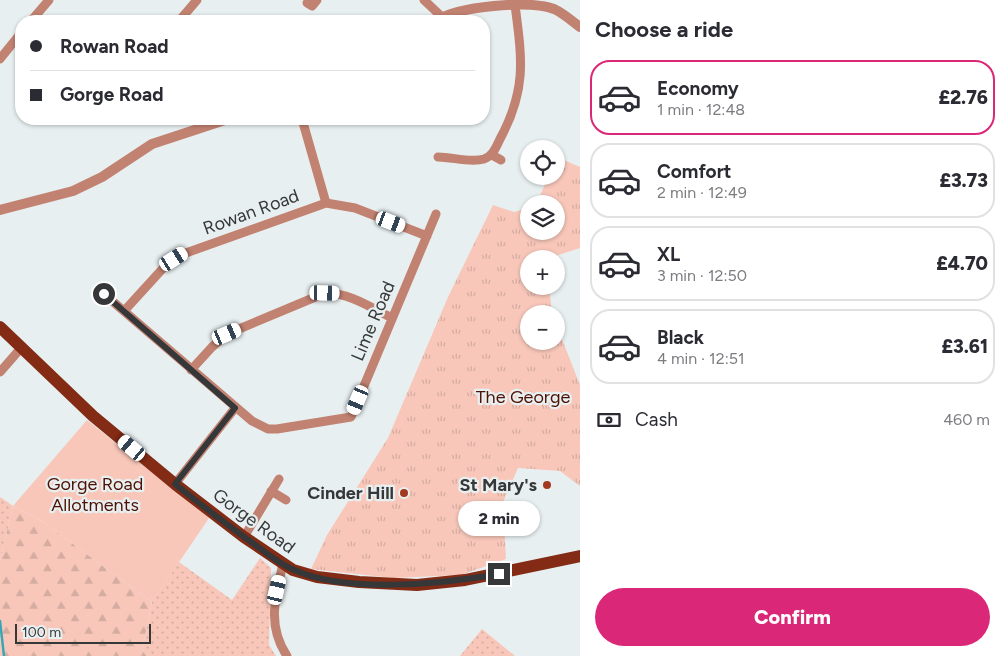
<!DOCTYPE html>
<html lang="en">
<head>
<meta charset="utf-8">
<style>
	body { margin:0; font-family:Figtree,sans-serif; background:#f2f2f3; color:#2b2b33; height:100vh; display:flex; flex-direction:column; font-size:19px; white-space:nowrap }
	* { box-sizing:border-box; margin:0 }
	p { font-size:16px; color:#7c7c81 }
	.icon { flex:none; width:28px; height:28px; fill:none; stroke:currentColor; stroke-width:2; stroke-linecap:round; stroke-linejoin:round }
	.map { position:relative; flex:1; overflow:hidden }
	.details { display:flex; flex-direction:column; background:#fff; width:425px }
	.details>* { flex:none }
	.hud { position:absolute; left:15px; top:15px; width:475px; height:110px; border-radius:20px; box-shadow:0 1px 4px #0004; display:grid; align-content:center; height:110px; padding:0 15px; background:#fff }
	.controls { position:absolute; left:520px; top:140px; display:grid; gap:10px }
	.controls a { display:grid; place-items:center; width:45px; height:45px; border-radius:50%; background:#fff; box-shadow:0 1px 4px #0004; font-size:25px }
	.scale { position:absolute; left:15px; bottom:12px; width:136px; box-sizing:border-box; padding-left:5px; border:2px solid #353738; border-top:0; font-size:14px; line-height:18px; white-space:nowrap; color:#353738; -webkit-text-stroke:4px #e8eff0; paint-order:stroke }
	.end { position:absolute; width:22px; height:22px; margin:-11px; border:6px solid #353738; background:#fff; box-shadow:0 0 0 2px #fff }
	.from { border-radius:50% }
	.bubble { position:absolute; height:35px; border-radius:18px; background:#fff; box-shadow:0 1px 4px #0004; font-size:16px; font-weight:800; line-height:35px; text-align:center }
	.car { position:absolute; width:15px; height:30px; margin:-15px -8px; border-radius:6px; box-shadow:0 0 4px 1px #0007; background:linear-gradient(#fff 24%,#345 0 40%,#fff 0 76%,#345 0 86%,#fff 0) }
	.hud b { display:flex; align-items:center; gap:18px; height:48px; font-size:19px }
	.hud b+b { border-top:1px solid #e1e1e2 }
	.hud i { width:12px; height:12px; background:#2b2b33 }
	ul { padding:0; list-style:none }
	li { display:flex; align-items:center; gap:15px; height:75px; margin:0 10px 8px; padding:0 5px; border:2px solid #e1e1e2; border-radius:20px }
	li div { flex:1 }
	li b { display:block; font-size:19px }
	li em { font-style:normal; font-weight:800 }
	li.on { border-color:#db2777 }
	li>.icon { width:45px; height:45px; stroke-width:1.5 }
	h2 { padding:0 15px; font-size:22px; line-height:60px }
	.pay { display:flex; align-items:center; gap:12px; height:55px; padding:0 15px; font-size:19px }
	.pay p { margin-inline-start:auto }
	.cta { display:flex; gap:10px; margin-top:auto; padding:10px 15px }
	.cta a { flex:1; height:58px; border-radius:30px; background:#db2777; color:#fff; font-size:20px; font-weight:800; line-height:58px; text-align:center }
	main { display:flex; flex:1; min-height:0 }
	.map>svg:first-child { display:block }
	.grass { fill:url(#grass-dots) }
	.forest { fill:url(#forest-firs) }
	.park { fill:url(#park-tufts) }
	.garden { fill:#f8c7ba }
	.lines { fill:none; stroke-linecap:round; stroke-linejoin:round }
	.stream { stroke:#39a7b3; stroke-width:2.5 }
	.minor { stroke:#c28271; stroke-width:9 }
	.tertiary { stroke:#c28271; stroke-width:10 }
	.primary { stroke:#832b14; stroke-width:12 }
	.route { stroke:#353738; stroke-width:6 }
	.poi-dot { fill:#a1381f; stroke:#e8eff0; stroke-width:2 }
	.labels { text-anchor:middle; dominant-baseline:central; stroke-width:4.5; stroke-linejoin:round; paint-order:stroke }
	.street-label { font-size:18px; fill:#353738; stroke:#e8eff0 }
	.park-label { font-size:18px; fill:#4e1103; stroke:#e8eff0 }
	.poi-label { font-size:18px; font-weight:bold; fill:#353738; stroke:#e8eff0; text-anchor:end }
</style>
</head>
<body>
<main>
<div class="map">
<svg width="580" height="656" viewBox="0 0 580 656">
	<defs>
		<pattern id="grass-dots" width="8" height="8" patternUnits="userSpaceOnUse" patternTransform="scale(1.25)"><rect width="8" height="8" fill="#f8c7ba"/><path d="M2 2h.1M6 6h.1" fill="none" stroke="#d5aca1" stroke-width="1.8" stroke-linecap="round"/></pattern>
		<pattern id="forest-firs" width="22" height="20" patternUnits="userSpaceOnUse" patternTransform="scale(1.25)"><rect width="22" height="20" fill="#f8c7ba"/><path d="M5 1l3.5 6h-7zM16 11l3.5 6h-7z" fill="#d5aca1"/></pattern>
		<pattern id="park-tufts" width="24" height="20" patternUnits="userSpaceOnUse" patternTransform="scale(1.25)"><rect width="24" height="20" fill="#f8c7ba"/><path d="M3 7l-1-3M5 7V3M7 7l1-3M15 17l-1-3M17 17v-4M19 17l1-3" fill="none" stroke="#d5aca1"/></pattern>
	</defs>
	<rect width="100%" height="100%" fill="#e8eff0"/>
	<path class="grass" d="M0 497 13 506 0 561Z
		M260 558 271 568 269 645 276 656H147L142 650 152 602 179 562 232 600Z
		M482 629 515 656H460Z"/>
	<path class="forest" d="M13 506 39 519 152 602 142 650 147 656H0V561Z"/>
	<path class="park" d="M559 158 580 167V248L546 259H529V286H549L552 314H529V341H556V324L580 385V486L560 471 518 468 503 502 506 559 461 575 393 578 311 569 327 535 388 438 448 297 493 205 514 212 529 208V231H556V204H536L549 176H556Z"/>
	<path class="garden" d="M87 420 209 518 152 602 39 519 13 506Z"/>
	<g class="lines">
		<path class="stream" d="M0 621 4 656"/>
		<path class="minor" d="M424 0 442 17
			M307 3 312 6 317 0
			M31 21 49 0
			M179 21 197 0
			M0 59 21 33
			M302 119 326 203
			M492 155 501 160
			M438 157C452 157 471 163 484 159 493 156 496 147 500 139 527 89 522 59 515 5
			M104 294 252 421 268 429H277L351 417 436 214
			M125 310 166 265 183 254 326 203 355 208 427 236
			M191 370 212 347 227 334 325 293C350 293 370 307 392 318
			M0 372 21 348
			M175 484 235 408
			M271 491 286 500
			M244 537 279 479
			M283 564C275 598 267 626 287 656"/>
		<path class="tertiary" d="M436 21C458 6 529 0 554 9 563 13 572 21 580 27
			M0 210 73 191 102 177 152 144 228 119"/>
		<path class="primary" d="M0 327 93 416 175 484 244 537 293 570 317 577 359 582 417 585 465 580 580 556"/>
	</g>
	<g class="lines">
		<path class="route" d="M104 294 235 408 175 484C200 504 227 525 254 544 266 553 278 563 292 569 345 594 442 584 499 574"/>
	</g>
	<g class="poi-dot">
		<circle cx="547" cy="485" r="5"/>
		<circle cx="404" cy="493" r="5"/>
	</g>
	<g class="labels">
		<g class="street-label">
			<text transform="translate(251 212) rotate(-20)">Rowan Road</text>
			<text transform="translate(373 321) rotate(-67)">Lime Road</text>
			<text transform="translate(254 521) rotate(36)">Gorge Road</text>
		</g>
		<g class="park-label">
			<text x="523" y="397">The George</text>
			<text x="95" y="484">Gorge Road<tspan x="95" dy="21">Allotments</tspan></text>
		</g>
		<g class="poi-label">
			<text x="537" y="485">St Mary's</text>
			<text x="394" y="493">Cinder Hill</text>
		</g>
	</g>
</svg>
<div class="controls">
<a><svg class="icon" aria-label="locate" viewBox="0 0 24 24"><circle cx="12" cy="12" r="6"/><path d="M12 2v4M12 18v4M2 12h4M18 12h4"/></svg></a>
<a><svg class="icon" aria-label="layers" viewBox="0 0 24 24"><path d="M12 4l9 5-9 5-9-5zM3 14l9 5 9-5"/></svg></a>
<a>+</a>
<a>−</a>
</div>
<div class="scale">100 m</div>
<i class="end from" style="left:104px;top:294px"></i>
<i class="end" style="left:499px;top:574px"></i>
<div class="bubble" style="left:458px;top:501px;width:82px">2 min</div>
<i class="car" style="left:391px;top:222px;rotate:111deg"></i>
<i class="car" style="left:174px;top:259px;rotate:58deg"></i>
<i class="car" style="left:325px;top:293px;rotate:91deg"></i>
<i class="car" style="left:227px;top:334px;rotate:67deg"></i>
<i class="car" style="left:358px;top:400px;rotate:203deg"></i>
<i class="car" style="left:132px;top:448px;rotate:310deg"></i>
<i class="car" style="left:277px;top:590px;rotate:13deg"></i>
<div class="hud">
<b><i class="from"></i>Rowan Road</b>
<b><i></i>Gorge Road</b>
</div>
</div>
<section class="details">
<h2>Choose a ride</h2>
<ul>
<li class="on"><svg class="icon" aria-label="car" viewBox="0 0 24 24"><path d="M5 17H2v-5l4-1 3-4h7l3 4 3 1v5h-3M9 17h6M6 11h13"/><circle cx="7" cy="17" r="2"/><circle cx="17" cy="17" r="2"/></svg><div><b>Economy</b><p>1 min · 12:48</p></div><em>£2.76</em></li>
<li><svg class="icon" aria-label="car" viewBox="0 0 24 24"><path d="M5 17H2v-5l4-1 3-4h7l3 4 3 1v5h-3M9 17h6M6 11h13"/><circle cx="7" cy="17" r="2"/><circle cx="17" cy="17" r="2"/></svg><div><b>Comfort</b><p>2 min · 12:49</p></div><em>£3.73</em></li>
<li><svg class="icon" aria-label="car" viewBox="0 0 24 24"><path d="M5 17H2v-5l4-1 3-4h7l3 4 3 1v5h-3M9 17h6M6 11h13"/><circle cx="7" cy="17" r="2"/><circle cx="17" cy="17" r="2"/></svg><div><b>XL</b><p>3 min · 12:50</p></div><em>£4.70</em></li>
<li><svg class="icon" aria-label="car" viewBox="0 0 24 24"><path d="M5 17H2v-5l4-1 3-4h7l3 4 3 1v5h-3M9 17h6M6 11h13"/><circle cx="7" cy="17" r="2"/><circle cx="17" cy="17" r="2"/></svg><div><b>Black</b><p>4 min · 12:51</p></div><em>£3.61</em></li>
</ul>
<div class="pay"><svg class="icon" aria-label="cash" viewBox="0 0 24 24"><path d="M3 7h18v10H3z"/><circle cx="12" cy="12" r="2"/></svg>Cash<p>460 m</p></div>
<div class="cta"><a>Confirm</a></div>
</section>
</main>
</body>
</html>
